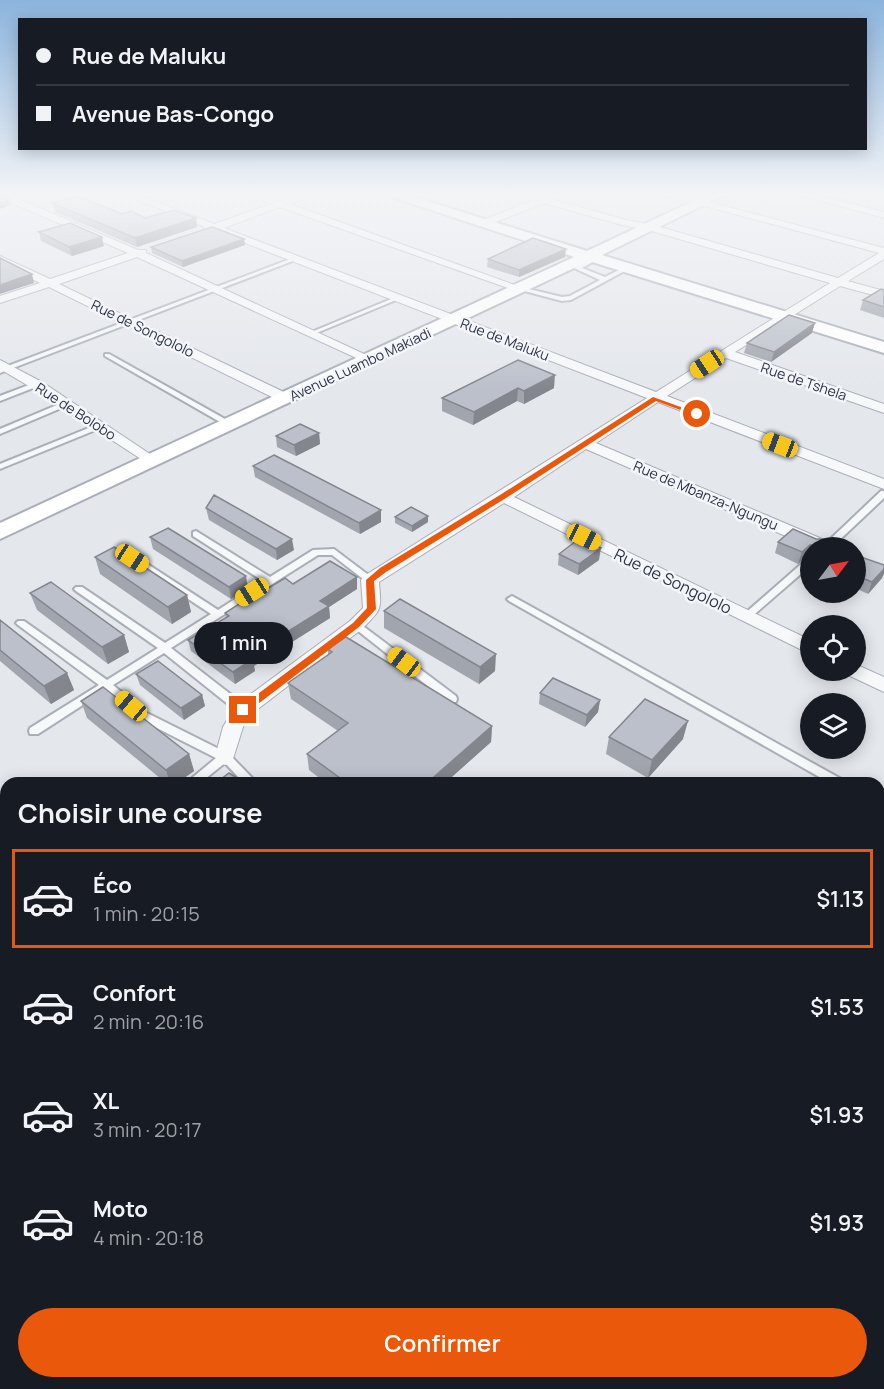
<!DOCTYPE html>
<html lang="fr">
<head>
<meta charset="utf-8">
<style>
	body { margin:0; font-family:Manrope,sans-serif; background:#20242c; color:#f1f3f6; height:100vh; display:flex; flex-direction:column; font-size:22px; white-space:nowrap }
	* { box-sizing:border-box; margin:0 }
	p { font-size:20px; color:#9ea1a6 }
	.icon { flex:none; width:33px; height:33px; fill:none; stroke:currentColor; stroke-width:2; stroke-linecap:round; stroke-linejoin:round }
	.map { position:relative; flex:1; overflow:hidden }
	.side { position:absolute; left:0px; top:777px; width:885px; height:612px; display:flex; flex-direction:column; background:#171b24; border-radius:18px 18px 0 0; box-shadow:0 3px 15px #0003 }
	.side>* { flex:none }
	.top-card { position:absolute; left:18px; top:18px; width:849px; height:132px; border-radius:0px; box-shadow:0 3px 15px #0003; display:grid; align-content:center; height:132px; padding:0 18px; background:#171b24 }
	.needle { width:39px; rotate:58deg }
	.fabs { position:absolute; left:800px; top:537px; display:grid; gap:12px }
	.fabs a { display:grid; place-items:center; width:66px; height:66px; border-radius:50%; background:#171b24; box-shadow:0 3px 15px #0003; font-size:30px }
	.end { position:absolute; width:27px; height:27px; margin:-14px; border:8px solid #ea580c; background:#fff; box-shadow:0 0 0 3px #fff }
	.from { border-radius:50% }
	.bubble { position:absolute; height:42px; border-radius:21px; background:#171b24; box-shadow:0 3px 15px #0003; font-size:20px; font-weight:600; line-height:42px; text-align:center }
	.car { position:absolute; width:18px; height:36px; margin:-18px -9px; border-radius:8px; box-shadow:0 0 4px 2px #0007; background:linear-gradient(#f5c518 24%,#345 0 40%,#f5c518 0 76%,#345 0 86%,#f5c518 0) }
	.top-card b { display:flex; align-items:center; gap:21px; height:57px; font-size:22px }
	.top-card b+b { border-top:2px solid #363941 }
	.top-card i { width:15px; height:15px; background:#f1f3f6 }
	ul { padding:0; list-style:none }
	li { display:flex; align-items:center; gap:18px; height:99px; margin:0 12px 9px; padding:0 6px; border:3px solid transparent; border-radius:0px }
	li div { flex:1 }
	li b { display:block; font-size:22px }
	li em { font-style:normal; font-weight:600 }
	li.active { border-color:#ea580c }
	li>.icon { width:54px; height:54px; stroke-width:1.5 }
	h2 { padding:0 18px; font-size:27px; line-height:72px }
	.action { display:flex; gap:12px; margin-top:auto; padding:12px 18px }
	.action a { flex:1; height:69px; border-radius:36px; background:#ea580c; color:#fff; font-size:24px; font-weight:600; line-height:69px; text-align:center }
	.map>svg:first-child { display:block }
	.lines { fill:none; stroke-linecap:round; stroke-linejoin:round }
	.lane-casing { stroke:#a9aeb7; stroke-width:4 }
	.street-casing { stroke:#a9aeb7; stroke-width:2 }
	.secondary-casing { stroke:#a9aeb7; stroke-width:4 }
	.lane { fill:#f7f8fa; fill-rule:evenodd }
	.street { fill:#f7f8fa; fill-rule:evenodd }
	.secondary { fill:#fff; fill-rule:evenodd }
	.wall { fill:#a1a5ae }
	.shaded-wall { fill:#83868d }
	.building { fill:#bbc0ca; stroke:#83868d; stroke-width:1.5 }
	.route { fill:#ea580c }
	.labels { text-anchor:middle; dominant-baseline:central; stroke-width:5; stroke-linejoin:round; paint-order:stroke }
	.far-street-label { font-size:14px; fill:#2b3445; stroke:#f4f6f9 }
	.street-label { font-size:16px; fill:#2b3445; stroke:#f4f6f9 }
</style>
</head>
<body>
<div class="map">
<svg width="884" height="1389" viewBox="0 0 884 1389">
	<rect width="100%" height="100%" fill="#e4e7ec"/>
	<g class="lines">
		<defs>
			<path id="lane" d="M293 258 298 259 0 373V369Z
				M593 258 598 259 582 268 605 277 625 267 630 268 571 300 562 301 517 289 520 287 562 297 570 296 600 280 574 268Z
				M396 297 401 298 314 334 309 333Z
				M105 354H109L234 424 227 426 105 356Z
				M34 383 41 385 0 401V396Z
				M64 402 71 404 0 434V429Z
				M96 425 103 427 0 469V464Z
				M881 491H884V498L831 548H821Z
				M196 531 270 577 313 550 334 549 375 580 370 583 367 582 332 555H318L171 648 247 707 248 710 247 713H239L164 653 113 685 147 713 229 754 257 783H244L225 763 200 783H186L216 758 139 719 106 690 38 734H30L29 731 30 728 99 685 18 625 16 623 18 621H24L107 680 158 648 76 591 74 589 76 587H82L165 643 211 614 129 560 127 558 129 556H135L218 610 263 581 193 536V532Z
				M810 558V566L749 619H743L741 617 743 615 807 559Z
				M512 596 843 780 845 783H830L509 601 507 599Z
				M356 622 359 623 456 696 457 699 456 702H448L353 627 351 625Z
				M879 801 884 803V813L879 811Z
				M0 835 6 838V850L0 847Z
				M615 1383H637L639 1389H617Z"/>
			<path id="street" d="M0 194H7L138 250H146V253L375 359 373 362H365L137 257 59 284 290 395 292 398 290 401H280L49 287 0 303V296L40 283 0 263V256L50 279 128 253 0 198Z
				M123 194H137L214 224 271 204 248 194H262L280 201 299 194H313L290 204 526 289 524 291H516L280 207 224 228 656 392 830 283 648 230 622 225 544 203 486 226H478V222L534 200 520 194 547 195 551 199 626 220 653 225 838 278 879 253 661 194H678L884 248V259L848 281 884 291V298L840 286 735 352 884 404V413L726 358 667 396 884 479V489L658 402 596 443 834 544 836 548H813L586 449 514 497 810 640V654L504 503 379 582C381 610 383 608 362 629L250 715 243 727 232 762 225 765 218 762 215 757 223 727 236 705 350 621 363 608 361 580 364 576 647 398 214 231 203 232 202 230 205 227Z
				M797 194H814L884 212V218Z
				M0 360 42 382 159 460 157 463H147L32 388 0 369Z
				M855 664 884 677V692L848 675 846 670H855Z"/>
			<path id="secondary" d="M383 194H405L587 251 708 194H726L602 255 884 342V353L589 261 0 539V523L574 257Z"/>
		</defs>
		<use href="#lane" class="lane-casing"/>
		<use href="#street" class="street-casing"/>
		<use href="#secondary" class="secondary-casing"/>
		<use href="#lane" class="lane"/>
		<use href="#street" class="street"/>
		<use href="#secondary" class="secondary"/>
	</g>
	<path class="wall" d="M52 203 145 218H196L197 227 137 247 55 212Z
		M39 232 104 246 72 256 41 241Z
		M244 239 245 245 183 267 152 253 151 247Z
		M565 257 519 277 487 267 488 259Z
		M884 290V318L860 310 863 300Z
		M812 333 771 362 744 353 747 343Z
		M518 360 554 388 524 404 517 401 473 425 442 411V398Z
		M319 433 320 444 296 456 277 447 276 436Z
		M253 466 381 510V522L360 534 255 477Z
		M206 508 294 550 277 560 209 520Z
		M395 517 428 522 412 532 395 523Z
		M150 537 248 588 231 599 153 549Z
		M816 539 850 548H810L806 557 798 564 775 553 778 542Z
		M855 549 858 556 882 578 868 594 855 588Z
		M559 554 599 560 578 575 558 565Z
		M95 557 187 595 191 612 172 624 100 574Z
		M357 577V589L329 607 330 618 254 666 255 671 235 684 191 651 188 640 226 618 225 613 241 603 240 594 293 584Z
		M30 593 124 635 129 652 108 664 37 610Z
		M384 611 495 671 479 684 384 628Z
		M0 620 67 673 74 690 51 704 0 661Z
		M328 649 492 726 491 742 445 783H326L309 770 307 754 338 731 291 699 288 683 328 655Z
		M136 674 202 695 205 706 184 720 140 685Z
		M540 693 600 700 598 712 585 727 539 704Z
		M81 701 189 754 194 771 177 783H166L87 718Z
		M609 737 683 739 648 778 606 754Z
		M884 954V1267L879 1264V963Z"/>
	<path class="shaded-wall" d="M10 200 11 205 0 209V203Z
		M196 218 197 227 137 247 135 238Z
		M102 237 104 246 72 256 69 247Z
		M244 239 245 245 183 267 182 261Z
		M566 249 565 257 519 277V270Z
		M32 274 34 283 0 294V285Z
		M815 323 812 333 771 362 774 352Z
		M555 375 554 388 524 404V391Z
		M518 388 517 401 473 425 474 412Z
		M319 433 320 444 296 456 294 445Z
		M381 510V522L360 534 359 523Z
		M428 516V522L412 532V526Z
		M292 539 294 550 277 560 276 549Z
		M810 545H815L814 548H810V556L806 557 798 564 802 552Z
		M601 548 599 560 578 575 579 564Z
		M884 569V574L882 578 868 594 872 582Z
		M246 576 248 588 231 599 229 587Z
		M357 577V589L329 607 330 618 254 666 255 671 235 684 233 672 248 656 320 601Z
		M187 595 191 612 172 624 168 607Z
		M124 635 129 652 108 664 102 647Z
		M496 654 495 671 479 684 480 667Z
		M67 673 74 690 51 704 44 686Z
		M202 695 205 706 184 720 181 708Z
		M600 700 598 712 585 727 587 715Z
		M688 721 683 739 648 778 652 760Z
		M492 726 491 742 445 783H427Z
		M189 754 194 771 177 783H170L166 770Z"/>
	<path class="building" d="M0 195 10 200 0 203Z
		M78 196 122 214 131 211 145 218 174 210 196 218 135 238 52 203Z
		M70 223 102 237 69 247 39 232Z
		M212 227 244 239 182 261 151 247Z
		M533 238 566 249 519 270 488 259Z
		M0 258 32 274 0 285Z
		M881 289 884 290V307L863 300Z
		M789 315 815 323 774 352 747 343Z
		M518 360 555 375 524 391 518 388 474 412 442 398Z
		M300 424 319 433 294 445 276 436Z
		M274 455 381 510 359 523 253 466Z
		M214 495 292 539 276 549 206 508Z
		M411 507 428 516 412 526 395 517Z
		M168 528 246 576 229 587 150 537Z
		M793 529 816 539H828L850 548H815V545H810L802 552 778 542Z
		M580 538 601 548 579 564 559 554Z
		M114 547 187 595 168 607 95 557Z
		M855 549 857 550 858 556 884 565V569L872 582 855 575Z
		M330 561 357 577 320 601 329 606 248 656 253 659 233 672 188 640 229 616 225 613 247 599 240 594 258 583 267 589 285 578 293 584Z
		M51 582 124 635 102 647 30 593Z
		M400 599 496 654 480 667 384 611Z
		M0 620 67 673 44 686 0 650Z
		M346 637 492 726 427 783H347L307 754 348 723 288 683 332 652 328 649Z
		M158 661 202 695 181 708 136 674Z
		M553 678 600 700 587 715 540 693Z
		M103 687 189 754 166 770 81 701Z
		M645 699 688 721 652 760 609 737Z
		M229 773 245 783H216Z
		M884 954V1240L879 1236V963Z"/>
	<linearGradient id="sky" x2="0" y2="1"><stop stop-color="#8bb4dd"/><stop offset="0.5" stop-color="#f3f4f6"/><stop offset="1" stop-color="#f3f4f6" stop-opacity="0"/></linearGradient>
	<rect width="884" height="389" fill="url(#sky)"/>
	<path class="route" d="M653 397 700 414 694 415 656 401 506 498 386 572 374 581 376 609 359 627 246 713H239V708L353 623 367 608 366 580 380 568 500 495Z"/>
	<g class="labels">
		<g class="far-street-label">
			<text transform="translate(143 328) rotate(26)">Rue de Songololo</text>
			<text transform="translate(505 339) rotate(21)">Rue de Maluku</text>
			<text transform="translate(360 364) rotate(-25)">Avenue Luambo Makiadi</text>
			<text transform="translate(804 381) rotate(19)">Rue de Tshela</text>
			<text transform="translate(76 411) rotate(33)">Rue de Bolobo</text>
			<text transform="translate(706 495) rotate(23)">Rue de Mbanza-Ngungu</text>
		</g>
		<g class="street-label">
			<text transform="translate(673 581) rotate(26)">Rue de Songololo</text>
		</g>
	</g>
</svg>
<div class="fabs">
<a><svg class="needle" viewBox="-14 -14 28 28"><path d="M0-13l5 13h-10z" fill="#e53935"/><path d="M0 13l5-13h-10z" fill="#9ea1a6"/></svg></a>
<a><svg class="icon" aria-label="locate" viewBox="0 0 24 24"><circle cx="12" cy="12" r="6"/><path d="M12 2v4M12 18v4M2 12h4M18 12h4"/></svg></a>
<a><svg class="icon" aria-label="layers" viewBox="0 0 24 24"><path d="M12 4l9 5-9 5-9-5zM3 14l9 5 9-5"/></svg></a>
</div>
<i class="end from" style="left:697px;top:414px"></i>
<i class="end" style="left:243px;top:710px"></i>
<div class="bubble" style="left:194px;top:622px;width:99px">1 min</div>
<i class="car" style="left:707px;top:364px;rotate:237deg"></i>
<i class="car" style="left:780px;top:445px;rotate:291deg"></i>
<i class="car" style="left:584px;top:537px;rotate:116deg"></i>
<i class="car" style="left:132px;top:558px;rotate:123deg"></i>
<i class="car" style="left:252px;top:592px;rotate:238deg"></i>
<i class="car" style="left:404px;top:662px;rotate:307deg"></i>
<i class="car" style="left:131px;top:706px;rotate:310deg"></i>
<div class="top-card">
<b><i class="from"></i>Rue de Maluku</b>
<b><i></i>Avenue Bas-Congo</b>
</div>
<section class="side">
<h2>Choisir une course</h2>
<ul>
<li class="active"><svg class="icon" aria-label="car" viewBox="0 0 24 24"><path d="M5 17H2v-5l4-1 3-4h7l3 4 3 1v5h-3M9 17h6M6 11h13"/><circle cx="7" cy="17" r="2"/><circle cx="17" cy="17" r="2"/></svg><div><b>Éco</b><p>1 min · 20:15</p></div><em>$1.13</em></li>
<li><svg class="icon" aria-label="car" viewBox="0 0 24 24"><path d="M5 17H2v-5l4-1 3-4h7l3 4 3 1v5h-3M9 17h6M6 11h13"/><circle cx="7" cy="17" r="2"/><circle cx="17" cy="17" r="2"/></svg><div><b>Confort</b><p>2 min · 20:16</p></div><em>$1.53</em></li>
<li><svg class="icon" aria-label="car" viewBox="0 0 24 24"><path d="M5 17H2v-5l4-1 3-4h7l3 4 3 1v5h-3M9 17h6M6 11h13"/><circle cx="7" cy="17" r="2"/><circle cx="17" cy="17" r="2"/></svg><div><b>XL</b><p>3 min · 20:17</p></div><em>$1.93</em></li>
<li><svg class="icon" aria-label="car" viewBox="0 0 24 24"><path d="M5 17H2v-5l4-1 3-4h7l3 4 3 1v5h-3M9 17h6M6 11h13"/><circle cx="7" cy="17" r="2"/><circle cx="17" cy="17" r="2"/></svg><div><b>Moto</b><p>4 min · 20:18</p></div><em>$1.93</em></li>
</ul>
<div class="action"><a>Confirmer</a></div>
</section>
</div>
</body>
</html>
